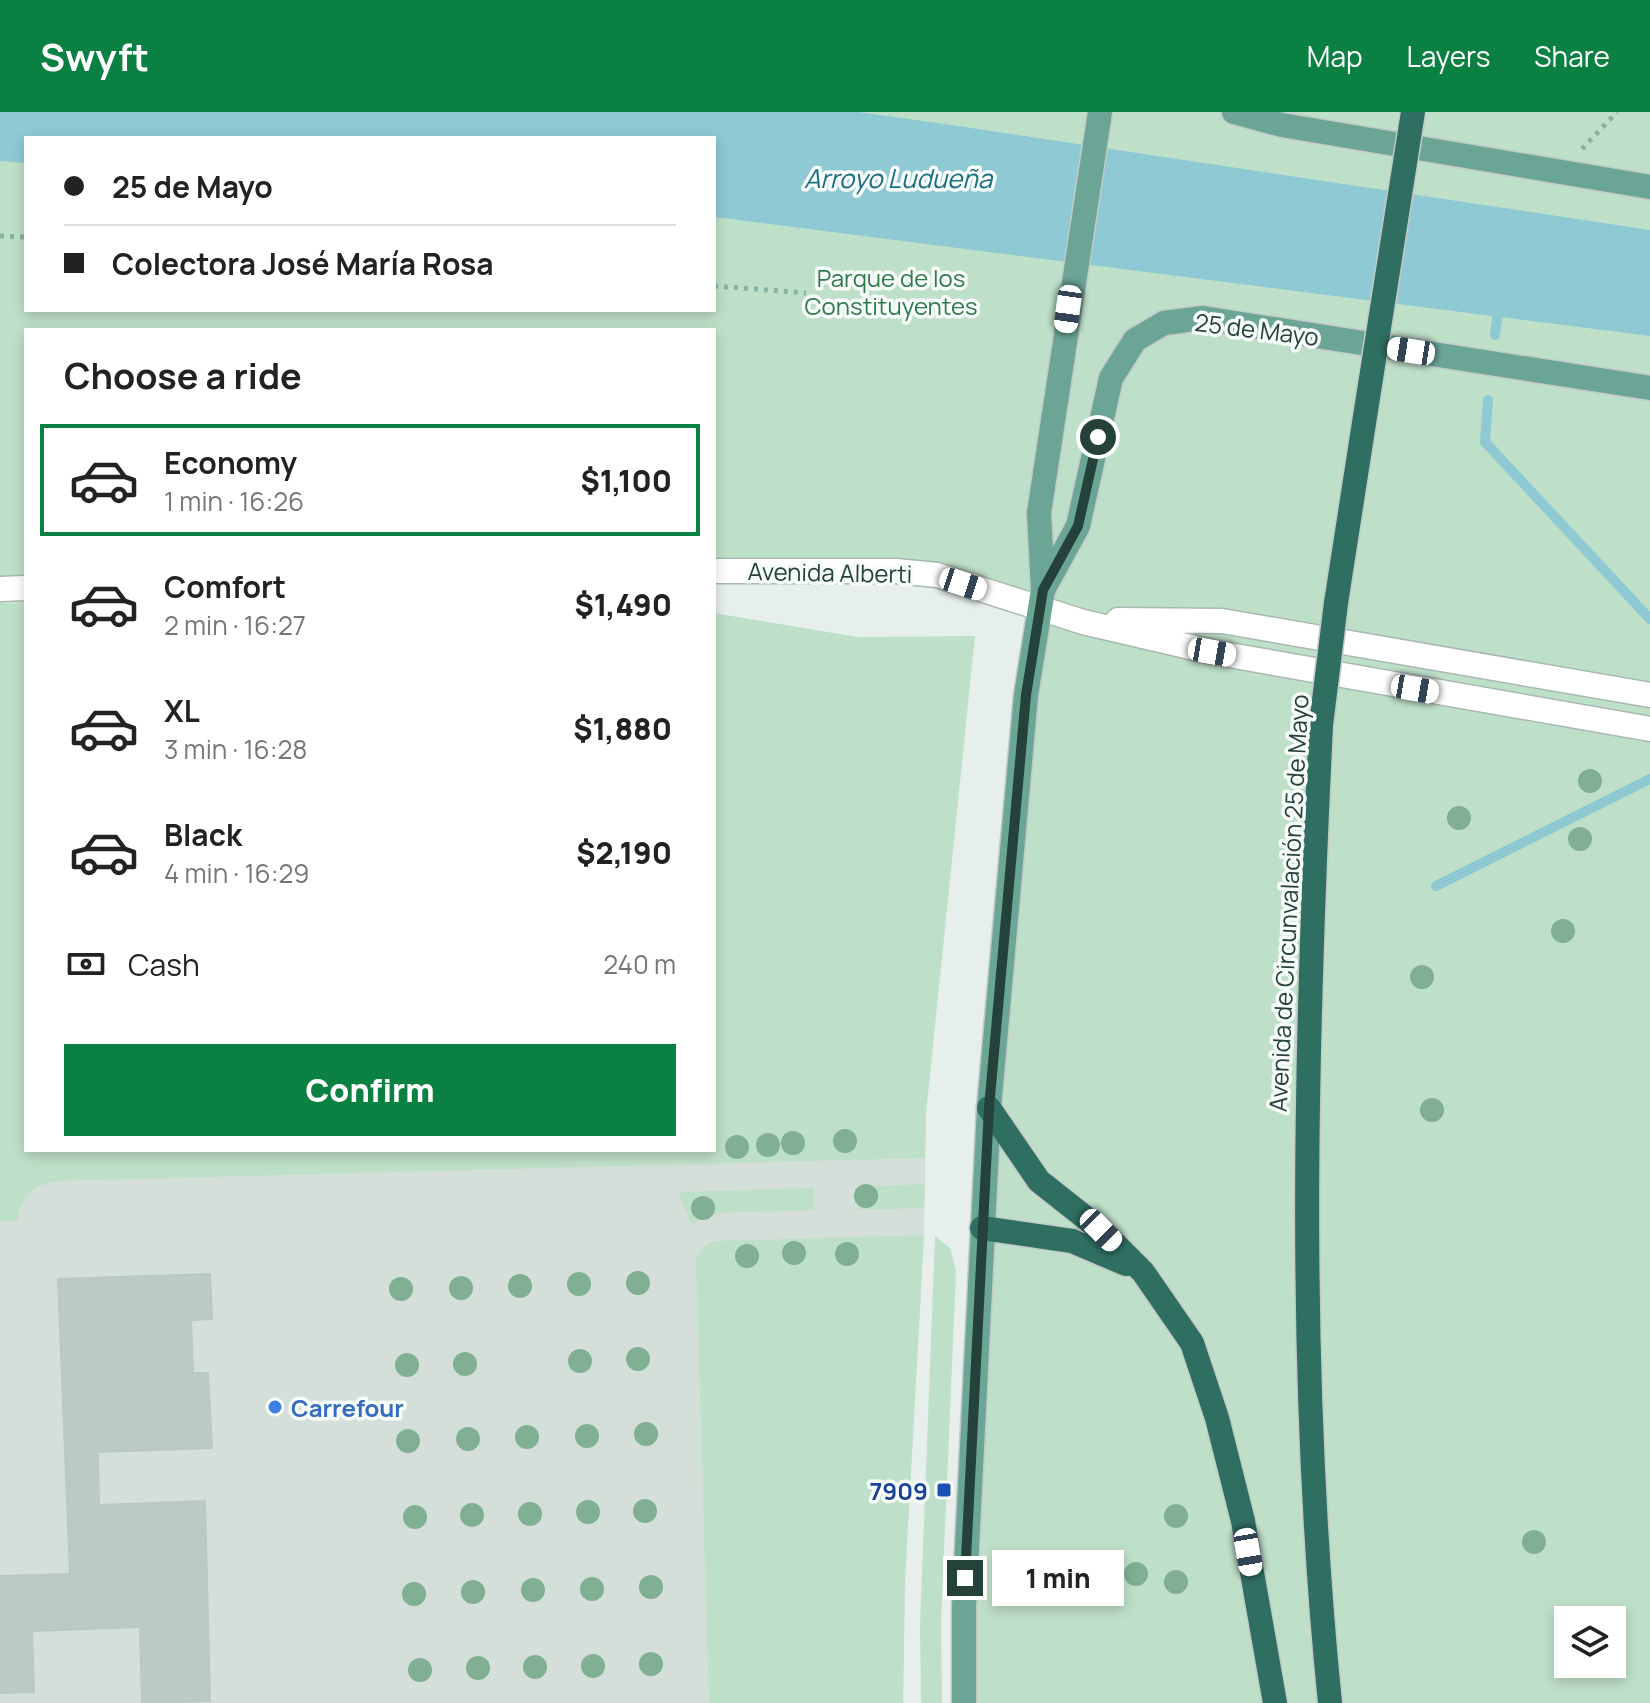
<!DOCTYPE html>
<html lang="en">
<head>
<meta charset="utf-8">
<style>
	body { margin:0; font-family:Manrope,sans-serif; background:#f2f2f2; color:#222; height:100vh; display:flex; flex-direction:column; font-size:30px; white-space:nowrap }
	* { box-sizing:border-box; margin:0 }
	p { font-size:26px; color:#767676 }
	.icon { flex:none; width:44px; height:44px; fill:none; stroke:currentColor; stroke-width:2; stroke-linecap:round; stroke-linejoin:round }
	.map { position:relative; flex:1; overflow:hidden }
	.side { position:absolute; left:24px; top:216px; width:692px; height:824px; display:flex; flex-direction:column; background:#fff; border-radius:0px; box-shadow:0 4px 12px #0003 }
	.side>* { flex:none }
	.banner { position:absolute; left:24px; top:24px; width:692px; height:176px; border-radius:0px; box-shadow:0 4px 12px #0003; display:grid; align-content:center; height:176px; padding:0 40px; background:#fff }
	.tools { position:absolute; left:1554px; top:1494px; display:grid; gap:16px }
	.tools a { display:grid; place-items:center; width:72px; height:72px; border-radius:0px; background:#fff; box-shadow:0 4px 12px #0003; font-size:40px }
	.end { position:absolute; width:36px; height:36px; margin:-18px; border:10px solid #24423a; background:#fff; box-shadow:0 0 0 4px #fff }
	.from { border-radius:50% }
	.bubble { position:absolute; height:56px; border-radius:0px; background:#fff; box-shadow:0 4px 12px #0003; font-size:26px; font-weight:800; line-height:56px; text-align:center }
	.car { position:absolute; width:24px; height:48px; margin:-24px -12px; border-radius:10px; box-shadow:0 0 6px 2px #0007; background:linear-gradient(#fff 24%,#345 0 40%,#fff 0 76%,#345 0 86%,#fff 0) }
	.banner b { display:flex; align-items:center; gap:28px; height:76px; font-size:30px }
	.banner b+b { border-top:2px solid #e0e0e0 }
	.banner i { width:20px; height:20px; background:#222 }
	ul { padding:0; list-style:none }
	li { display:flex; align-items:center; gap:24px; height:112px; margin:0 16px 12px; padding:0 24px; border:4px solid transparent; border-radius:0px }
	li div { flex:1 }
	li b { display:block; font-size:30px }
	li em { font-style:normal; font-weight:800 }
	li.on { border-color:#0b8043 }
	li>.icon { width:72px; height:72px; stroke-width:1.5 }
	h2 { padding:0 40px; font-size:36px; line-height:96px }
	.pay { display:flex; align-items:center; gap:20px; height:88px; padding:0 40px; font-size:30px }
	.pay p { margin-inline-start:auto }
	.button { display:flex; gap:16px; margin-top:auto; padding:16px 40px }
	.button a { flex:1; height:92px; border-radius:0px; background:#0b8043; color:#fff; font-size:32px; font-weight:800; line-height:92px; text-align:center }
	header { display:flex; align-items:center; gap:48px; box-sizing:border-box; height:112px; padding:0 40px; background:#0b8043; color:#fff }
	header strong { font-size:38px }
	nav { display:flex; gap:44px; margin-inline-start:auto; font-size:28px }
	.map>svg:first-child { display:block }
	.built { fill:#d4dfda }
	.green { fill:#bfe0c8; fill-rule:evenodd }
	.water { fill:#8ec9d4 }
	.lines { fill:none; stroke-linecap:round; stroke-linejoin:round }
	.stream { stroke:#8ec9d4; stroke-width:10 }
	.building { fill:#bbcac4; stroke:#b8c9c2; stroke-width:2 }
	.minor-casing { stroke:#a8b8b2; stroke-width:27 }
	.major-casing { stroke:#c2cac8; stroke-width:27 }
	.highway-casing { stroke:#c2cac8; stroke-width:27 }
	.path { stroke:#86b3a5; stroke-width:5; stroke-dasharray:4 6; stroke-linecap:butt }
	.minor { stroke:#fff; stroke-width:24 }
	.major { stroke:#6aa596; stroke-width:24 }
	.highway { stroke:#2f6f62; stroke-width:24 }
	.highway-bridge-casing { stroke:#c2cac8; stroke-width:27; stroke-linecap:butt }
	.highway-bridge { stroke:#2f6f62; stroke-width:24 }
	.tree { fill:#80af93 }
	.route { stroke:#24423a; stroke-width:10 }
	.shop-dot { fill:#3f7fe0; stroke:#f7fbf9; stroke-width:3 }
	.transit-dot { fill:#1a4fb4; stroke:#f7fbf9; stroke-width:3 }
	.labels { text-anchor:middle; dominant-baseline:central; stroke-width:7; stroke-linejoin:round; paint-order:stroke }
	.park-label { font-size:24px; fill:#2d7a4b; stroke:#f7fbf9 }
	.street-label { font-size:24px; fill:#24423a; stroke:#f7fbf9 }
	.shop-label { font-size:24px; font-weight:bold; fill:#366cbe; stroke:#f7fbf9; text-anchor:start }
	.transit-label { font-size:24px; font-weight:bold; fill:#164399; stroke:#f7fbf9; text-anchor:end }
	.water-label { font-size:26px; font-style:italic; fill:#1c6f80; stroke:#f7fbf9 }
</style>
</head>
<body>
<header>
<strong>Swyft</strong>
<nav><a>Map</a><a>Layers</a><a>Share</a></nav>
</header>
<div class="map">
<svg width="1650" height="1591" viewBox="0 0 1650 1591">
	<rect width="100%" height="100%" fill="#e6efeb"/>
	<path class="built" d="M0 612 26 1038H714L926 1002 924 1123 905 1467 903 1591H0Z"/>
	<path class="green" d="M0 0H1650V1591H964L970 1379 1039 497 937 463 714 459V218H26V476L0 477ZM26 26H714V198H26ZM1568 1508H1612V1552H1568Z
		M26 490V1038H714V501L857 525 975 524 926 1002 925 1046 56 1069C33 1074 20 1084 18 1109H0V491Z
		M925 1072 924 1096 858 1098V1075Z
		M814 1076V1098L718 1101 691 1112 680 1084V1080Z
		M924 1123 905 1467 903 1591H709L696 1147 706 1133 715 1129Z
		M935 1124 950 1136 956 1159 941 1510 942 1591H921L920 1513Z"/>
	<path class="water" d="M0 0H858L938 11 1650 118V224L714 105V26H26V51L0 49Z"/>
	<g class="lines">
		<path class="stream" d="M1495 223 1499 193
			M1488 288 1485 330 1650 507
			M1436 774 1650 667"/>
	</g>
	<path class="building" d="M210 1162 212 1207 191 1208 193 1261H208L212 1336 98 1340 99 1393 205 1389 210 1589 142 1591 140 1515 32 1519 34 1580 0 1581V1464L70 1462 58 1167Z"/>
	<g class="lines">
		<defs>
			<path id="minor" d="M714 459H896L937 463 1083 510 1212 540 1650 617
				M0 477 26 476
				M1118 508 1222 509 1650 583"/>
			<path id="major" d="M1234 0 1282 13 1650 75
				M1043 478 1078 414 1111 266 1135 228 1164 211 1203 206 1650 276
				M964 1591V1495L989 996 1026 583 1043 478 1039 401 1100 0"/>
			<path id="highway" d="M1336 491 1364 311
				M1321 613C1305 940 1297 1265 1330 1591
				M989 996 1039 1069 1101 1118 1143 1160 1192 1231 1217 1306 1243 1409 1275 1591
				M982 1116 1072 1129 1126 1152"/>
		</defs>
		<use href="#minor" class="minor-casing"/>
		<use href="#major" class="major-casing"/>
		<use href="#highway" class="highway-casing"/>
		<path class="path" d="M1582 37 1617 0
			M0 124 26 125
			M714 174 806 181"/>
		<use href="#minor" class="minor"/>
		<use href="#major" class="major"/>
		<use href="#highway" class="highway"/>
		<defs>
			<path id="highway-bridge" d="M1364 311 1413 0
				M1321 613 1336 491"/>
		</defs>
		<use href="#highway-bridge" class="highway-bridge-casing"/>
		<use href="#highway-bridge" class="highway-bridge"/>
	</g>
	<g class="tree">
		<circle cx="1590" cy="669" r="12"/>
		<circle cx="1459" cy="706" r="12"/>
		<circle cx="1580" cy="727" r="12"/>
		<circle cx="1563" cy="819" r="12"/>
		<circle cx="1422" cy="865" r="12"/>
		<circle cx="1432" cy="998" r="12"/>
		<circle cx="845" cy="1029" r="12"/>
		<circle cx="793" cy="1031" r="12"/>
		<circle cx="768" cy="1033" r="12"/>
		<circle cx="737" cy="1035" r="12"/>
		<circle cx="866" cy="1084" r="12"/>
		<circle cx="703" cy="1096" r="12"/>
		<circle cx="794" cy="1141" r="12"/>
		<circle cx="847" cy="1142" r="12"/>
		<circle cx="747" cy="1144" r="12"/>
		<circle cx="638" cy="1171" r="12"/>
		<circle cx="579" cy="1172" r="12"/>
		<circle cx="520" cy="1174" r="12"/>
		<circle cx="461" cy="1176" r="12"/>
		<circle cx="401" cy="1177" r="12"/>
		<circle cx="638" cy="1247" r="12"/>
		<circle cx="580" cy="1249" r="12"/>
		<circle cx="465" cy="1252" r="12"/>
		<circle cx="407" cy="1253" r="12"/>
		<circle cx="646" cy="1322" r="12"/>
		<circle cx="587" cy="1324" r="12"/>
		<circle cx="527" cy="1325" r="12"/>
		<circle cx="468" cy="1327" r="12"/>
		<circle cx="408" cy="1329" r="12"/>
		<circle cx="645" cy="1399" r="12"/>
		<circle cx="588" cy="1400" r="12"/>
		<circle cx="530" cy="1402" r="12"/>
		<circle cx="472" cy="1403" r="12"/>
		<circle cx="1176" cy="1404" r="12"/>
		<circle cx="415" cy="1405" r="12"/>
		<circle cx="1534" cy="1430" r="12"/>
		<circle cx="1136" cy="1462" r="12"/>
		<circle cx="1176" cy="1470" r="12"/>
		<circle cx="651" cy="1475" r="12"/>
		<circle cx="592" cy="1477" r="12"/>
		<circle cx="533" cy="1478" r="12"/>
		<circle cx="473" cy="1480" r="12"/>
		<circle cx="414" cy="1482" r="12"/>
		<circle cx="651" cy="1552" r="12"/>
		<circle cx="593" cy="1554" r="12"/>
		<circle cx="535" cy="1555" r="12"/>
		<circle cx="478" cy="1556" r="12"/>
		<circle cx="420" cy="1558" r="12"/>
	</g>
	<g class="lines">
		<path class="route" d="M965 1466 989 996 1026 583 1043 478 1078 414 1098 325"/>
	</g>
	<circle class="shop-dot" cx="275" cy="1295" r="8"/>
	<rect class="transit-dot" x="936" y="1370" width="16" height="16" rx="4"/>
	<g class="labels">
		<g class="park-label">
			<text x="891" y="165">Parque de los<tspan x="891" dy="28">Constituyentes</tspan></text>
		</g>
		<g class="street-label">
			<text transform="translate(1257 217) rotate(7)">25 de Mayo</text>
			<text transform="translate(830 460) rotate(1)">Avenida Alberti</text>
			<text transform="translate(1288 791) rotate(-87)">Avenida de Circunvalación 25 de Mayo</text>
		</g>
		<g class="shop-label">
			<text x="291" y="1295">Carrefour</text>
		</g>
		<g class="transit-label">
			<text x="928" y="1378">7909</text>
		</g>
		<g class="water-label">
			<text x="898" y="66">Arroyo Ludueña</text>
		</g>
	</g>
</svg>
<div class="tools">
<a><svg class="icon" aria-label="layers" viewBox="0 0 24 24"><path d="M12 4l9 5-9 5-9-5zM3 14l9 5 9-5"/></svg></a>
</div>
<i class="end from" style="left:1098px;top:325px"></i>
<i class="end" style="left:965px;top:1466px"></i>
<div class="bubble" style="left:992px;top:1438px;width:132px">1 min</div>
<i class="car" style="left:1068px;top:197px;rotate:188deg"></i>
<i class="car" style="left:1411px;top:239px;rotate:279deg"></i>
<i class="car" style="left:963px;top:472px;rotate:108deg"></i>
<i class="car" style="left:1212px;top:540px;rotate:100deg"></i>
<i class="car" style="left:1415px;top:577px;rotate:100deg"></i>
<i class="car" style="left:1101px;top:1118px;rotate:135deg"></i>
<i class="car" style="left:1248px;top:1440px;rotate:170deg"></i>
<div class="banner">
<b><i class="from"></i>25 de Mayo</b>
<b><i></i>Colectora José María Rosa</b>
</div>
<section class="side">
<h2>Choose a ride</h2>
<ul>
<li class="on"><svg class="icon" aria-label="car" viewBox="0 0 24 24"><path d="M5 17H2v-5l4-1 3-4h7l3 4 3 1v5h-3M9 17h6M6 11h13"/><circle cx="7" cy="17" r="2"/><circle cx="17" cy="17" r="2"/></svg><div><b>Economy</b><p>1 min · 16:26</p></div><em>$1,100</em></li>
<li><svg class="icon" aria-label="car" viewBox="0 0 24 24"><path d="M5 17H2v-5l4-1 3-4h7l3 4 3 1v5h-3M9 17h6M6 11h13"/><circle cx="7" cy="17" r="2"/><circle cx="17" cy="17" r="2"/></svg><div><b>Comfort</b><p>2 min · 16:27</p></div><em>$1,490</em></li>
<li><svg class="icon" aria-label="car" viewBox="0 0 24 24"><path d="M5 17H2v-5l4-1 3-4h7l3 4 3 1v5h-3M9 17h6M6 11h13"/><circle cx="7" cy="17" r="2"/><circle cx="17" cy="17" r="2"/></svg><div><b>XL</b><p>3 min · 16:28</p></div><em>$1,880</em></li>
<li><svg class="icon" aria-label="car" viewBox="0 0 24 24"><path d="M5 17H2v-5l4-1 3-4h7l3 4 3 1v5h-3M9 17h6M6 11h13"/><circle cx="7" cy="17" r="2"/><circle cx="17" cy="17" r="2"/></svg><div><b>Black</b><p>4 min · 16:29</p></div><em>$2,190</em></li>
</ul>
<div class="pay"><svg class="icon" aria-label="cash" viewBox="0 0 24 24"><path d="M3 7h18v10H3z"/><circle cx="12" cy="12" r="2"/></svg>Cash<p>240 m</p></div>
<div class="button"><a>Confirm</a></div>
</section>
</div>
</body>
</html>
